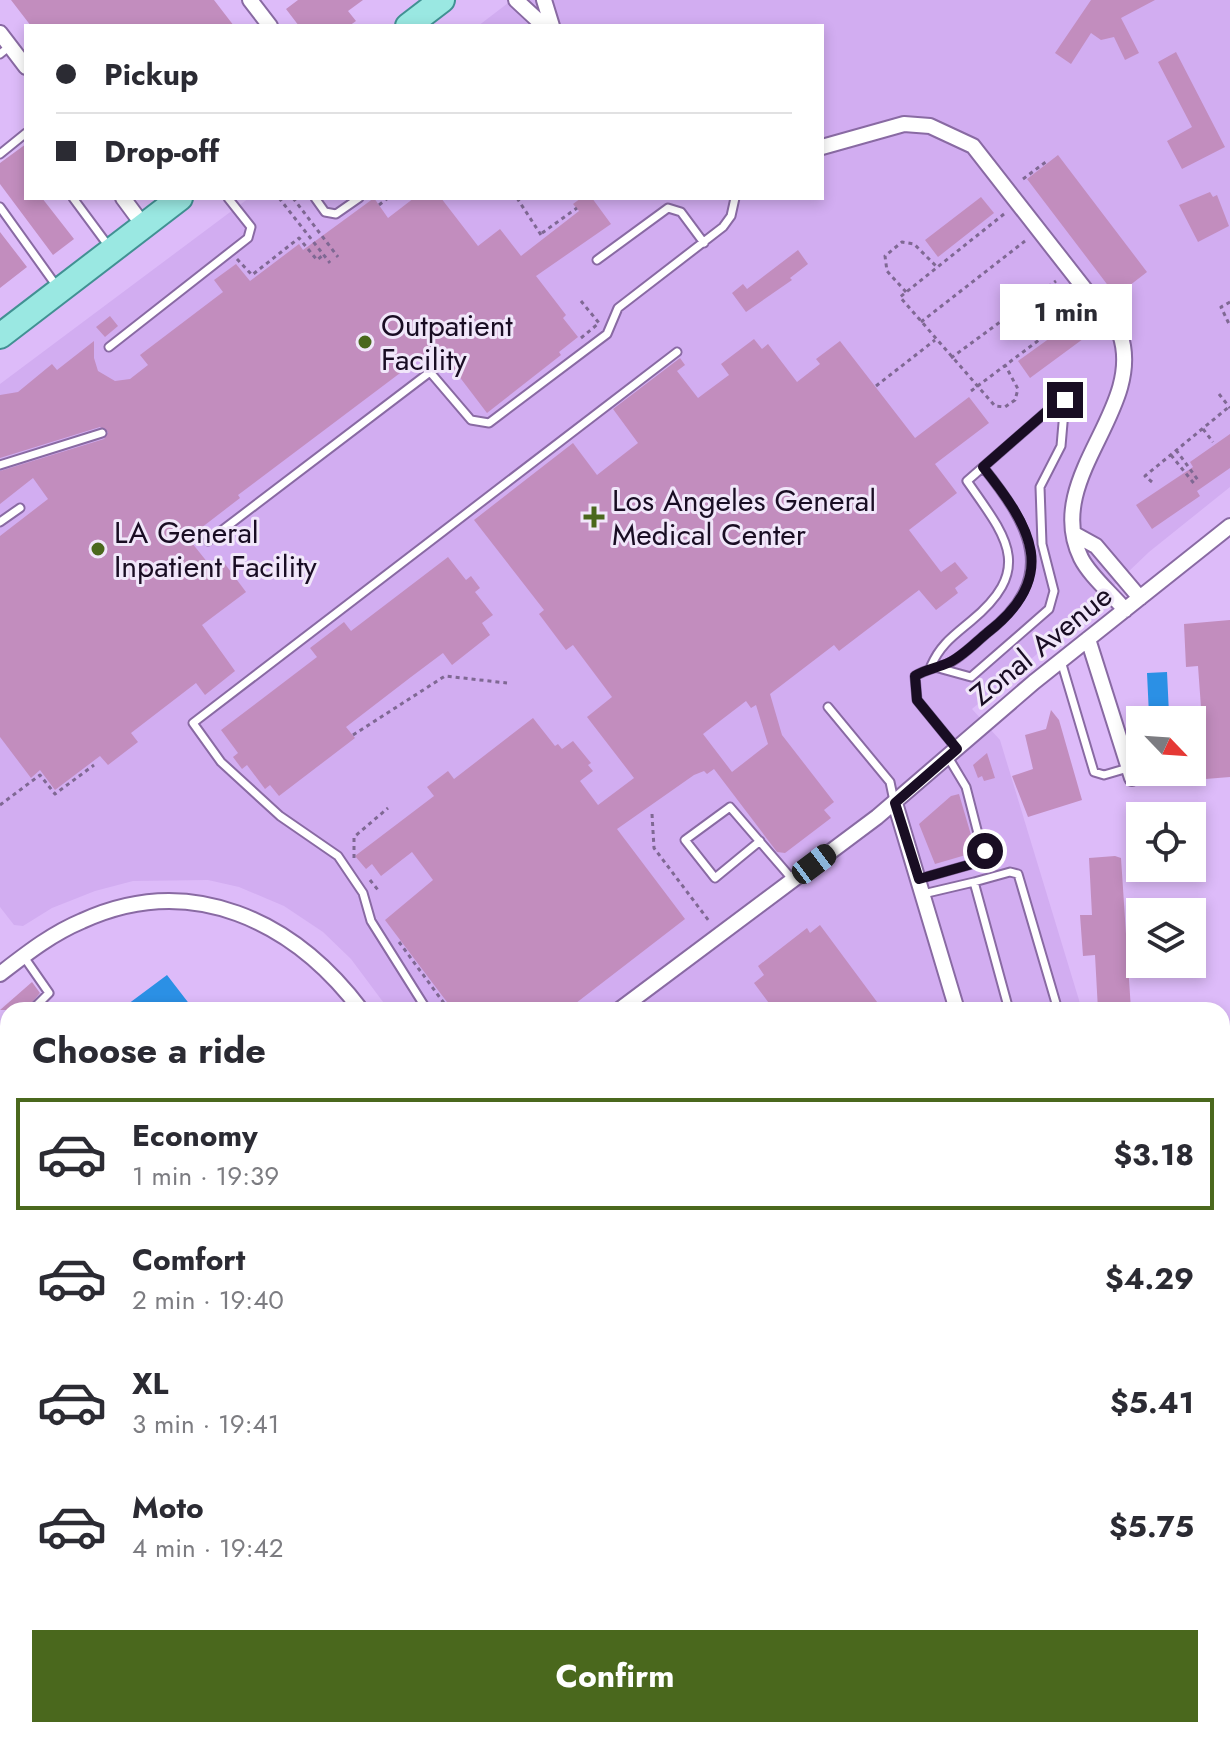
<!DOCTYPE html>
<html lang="en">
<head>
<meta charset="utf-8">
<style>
	body { margin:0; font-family:Jost,sans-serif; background:#f7f7f7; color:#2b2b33; height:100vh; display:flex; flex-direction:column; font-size:30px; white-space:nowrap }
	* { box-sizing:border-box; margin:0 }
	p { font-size:26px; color:#7c7c81 }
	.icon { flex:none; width:44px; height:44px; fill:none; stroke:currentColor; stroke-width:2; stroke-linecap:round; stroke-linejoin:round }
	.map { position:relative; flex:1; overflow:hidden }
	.side { position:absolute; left:0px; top:1002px; width:1230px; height:736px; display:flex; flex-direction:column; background:#fff; border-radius:24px 24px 0 0; box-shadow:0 4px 12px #0003 }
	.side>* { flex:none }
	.banner { position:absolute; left:24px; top:24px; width:800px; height:176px; border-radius:0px; box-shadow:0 4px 12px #0003; display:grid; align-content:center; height:176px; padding:0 32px; background:#fff }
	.needle { width:52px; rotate:115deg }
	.buttons { position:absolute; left:1126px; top:706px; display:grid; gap:16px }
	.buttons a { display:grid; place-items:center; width:80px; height:80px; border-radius:0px; background:#fff; box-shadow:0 4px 12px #0003; font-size:40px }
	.end { position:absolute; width:36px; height:36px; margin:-18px; border:10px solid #190d23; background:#fff; box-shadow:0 0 0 4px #fff }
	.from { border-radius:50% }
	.bubble { position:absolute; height:56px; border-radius:0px; background:#fff; box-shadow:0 4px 12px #0003; font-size:26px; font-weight:700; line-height:56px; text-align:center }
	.car { position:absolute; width:24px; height:48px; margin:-24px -12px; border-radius:10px; box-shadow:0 0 6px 2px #0007; background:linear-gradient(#222 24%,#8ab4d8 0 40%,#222 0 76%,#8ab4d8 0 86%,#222 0) }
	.banner b { display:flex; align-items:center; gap:28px; height:76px; font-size:30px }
	.banner b+b { border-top:2px solid #e1e1e2 }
	.banner i { width:20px; height:20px; background:#2b2b33 }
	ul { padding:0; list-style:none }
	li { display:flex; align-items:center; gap:24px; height:112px; margin:0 16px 12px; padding:0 16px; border:4px solid transparent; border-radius:0px }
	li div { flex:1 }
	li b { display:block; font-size:30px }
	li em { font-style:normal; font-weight:700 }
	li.active { border-color:#4a681d }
	li>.icon { width:72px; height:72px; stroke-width:1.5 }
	h2 { padding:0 32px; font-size:36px; line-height:96px }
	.action { display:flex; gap:16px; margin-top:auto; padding:16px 32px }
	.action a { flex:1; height:92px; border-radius:0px; background:#4a681d; color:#fff; font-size:32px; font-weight:700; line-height:92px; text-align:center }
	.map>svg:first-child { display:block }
	.built { fill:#d2adf1 }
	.green { fill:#f27a92 }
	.water { fill:#2b90e5 }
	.building { fill:#c28dbe; fill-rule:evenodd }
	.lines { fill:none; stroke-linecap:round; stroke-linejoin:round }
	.service-casing { stroke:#896aa3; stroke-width:11 }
	.minor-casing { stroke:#896aa3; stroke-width:18 }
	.tertiary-casing { stroke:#896aa3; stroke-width:22 }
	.primary-casing { stroke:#419193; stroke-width:28 }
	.path { stroke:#7f6893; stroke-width:3; stroke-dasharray:4 4; stroke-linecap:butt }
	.service { stroke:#fff; stroke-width:7 }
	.minor { stroke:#fff; stroke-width:14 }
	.tertiary { stroke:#fff; stroke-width:18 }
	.primary { stroke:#9ae8e2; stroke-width:24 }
	.route { stroke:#190d23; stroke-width:10 }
	.poi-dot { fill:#4a681d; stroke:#f1e7fa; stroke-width:3 }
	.labels { text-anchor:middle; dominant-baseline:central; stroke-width:6; stroke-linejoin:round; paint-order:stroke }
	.poi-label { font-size:30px; fill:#190d23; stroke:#f1e7fa; text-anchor:start }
	.street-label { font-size:30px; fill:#190d23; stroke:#f1e7fa }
</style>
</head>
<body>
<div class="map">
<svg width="1230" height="1738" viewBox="0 0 1230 1738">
	<rect width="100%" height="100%" fill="#ddbbf9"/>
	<path class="built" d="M512 0H1230V487L1149 552 1082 616 972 709 1000 740 1082 1010H389L351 959 323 932 284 906 239 887 208 880 133 881 95 891 52 908 23 926 14 925 0 907V384L249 198H822V26H478Z
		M0 1337 8 1340V1499L0 1506Z
		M1222 1476H1230V1738H665L669 1730H1222Z"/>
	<path class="green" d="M8 1499V1730H625L622 1738H0V1506Z"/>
	<path class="water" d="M1167 672 1169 714 1149 715 1147 673Z
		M167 975 194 1010H120Z"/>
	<path class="building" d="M11 0H214L234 26H31Z
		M298 0H363L348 11 356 21 349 26H299L286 9Z
		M1091 0H1155L1121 18 1139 53 1125 60 1114 37 1101 40 1091 33 1071 64 1055 53Z
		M1176 52 1225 147 1182 169 1167 141 1192 127 1158 62Z
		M26 144V198H42L74 239 53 255 0 184V163Z
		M1058 155 1147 272 1116 296 1027 179Z
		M1210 192 1213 197 1217 195 1229 226 1198 242 1179 205Z
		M981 197 994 213 938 257 925 240Z
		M374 198 388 218 414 198H441L478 246 500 229 521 256 579 211 573 204 581 198H592L611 224 536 276 566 315 563 318 578 337 559 352 561 355 487 413 436 346 238 495 240 498 188 538 212 568 222 560 246 592 202 625 235 671 205 695 196 683 131 733 138 742 108 765 100 756 55 790 40 770 31 778 0 737V536L48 499 33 478 0 504V471L104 439 108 432 100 427 0 458V395L18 392 52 364 57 370 94 341V358L98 371 115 381 130 379 148 365 140 355 223 292 214 280 236 264 250 281 299 244 303 250Z
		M0 232 27 267 0 288Z
		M798 250 808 264 790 278 792 280 746 312 732 293 743 284 747 289Z
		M110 316 118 326 105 337 96 327Z
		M1075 320 1087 336 1030 378 1018 361Z
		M754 339 762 349 768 344 797 382 820 364 816 359 840 341 915 438 969 397 989 423 935 464 957 493 909 530 941 572 955 562 968 578 955 588 958 593 936 610 919 590 839 651 834 645 770 694 782 735 834 802 824 810 831 818 785 853 777 852 714 769 707 774 704 771 694 775 617 829 685 919 567 1010H453L385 920 433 880 412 852 381 876 372 864 366 869 355 856 434 796 427 787 448 771 454 779 533 718 555 746 558 744 562 749 573 741 591 763 588 765 593 771 580 781 598 805 634 778 587 717 612 697 573 645 566 650 539 614 544 610 474 520 573 443 597 475 638 443 613 409 680 358 685 365 677 371 698 398 729 375 721 364ZM746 701 751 708 756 705 768 744 732 772 703 734Z
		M1230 434V468L1197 491 1200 496 1152 529 1136 505 1193 467 1190 462Z
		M448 557 466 580 471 576 480 588 475 592 493 615 482 623 490 635 452 665 443 653 411 677 346 727 355 738 279 796 270 785 265 789 247 765 242 769 233 757 238 753 221 730 317 657 310 648 344 622 351 631Z
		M1230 620V777L1193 780 1192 736 1203 735 1198 666 1186 667 1184 624Z
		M1051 710 1059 720 1082 800 1028 817 1012 776 1033 769 1025 735 1046 729Z
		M987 753 995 778 984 781 982 776 978 778 973 765Z
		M959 794 976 852 935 864 919 824 951 796Z
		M1115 856 1121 858 1131 1010H1098L1095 955 1083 956 1080 915H1092L1089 858Z
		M820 925 883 1010H774L754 983 764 975 758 966 807 928 810 933Z
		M32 982 40 993 26 1010H0Z"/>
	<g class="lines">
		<defs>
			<path id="service" d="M0 54 10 46
				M0 154 26 133
				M73 198 110 248
				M315 198 325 212 336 214 359 198
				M0 207 58 288
				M597 260 668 208 681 212 704 243
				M109 347 248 238 251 227 228 198
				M1061 399 1065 400 1061 446 1040 487 1042 544 1054 591 1049 609 971 677 931 666C940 645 953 636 971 621 1035 568 1006 537 967 481Z
				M0 465 102 433
				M0 522 20 508
				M208 541 430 372 471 420 489 423 607 334 618 308 723 227 731 216 735 198
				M1061 661 1094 772 1104 775 1128 768
				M828 707 890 782 894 801
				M957 749 917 700 915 676C926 669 937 668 949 663 962 657 976 642 987 633 1059 577 1030 526 983 467
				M760 841 715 878 685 840 730 807 793 880
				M919 879 979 862 984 857 966 787 948 757
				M974 882 1010 872 1018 874 1058 1010
				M923 894 974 882 1009 1010
				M24 957 49 993 32 1010
				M427 1010 371 921 363 893 338 856 280 816 221 762 193 723 677 352
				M0 1035 8 1029
				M1222 1229 1230 1228
				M0 1285 8 1282
				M1222 1396 1230 1395
				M1222 1505 1230 1501
				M1222 1513 1230 1523"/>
			<path id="minor" d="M250 0 270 26
				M516 0 544 26
				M544 0 552 26
				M0 33 26 67
				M822 147 904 124 930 126 973 146 1120 334C1146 410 1042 478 1081 558 1090 576 1112 594 1125 610
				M123 198 143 225
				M1076 535 1096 546 1140 598
				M1088 639 1132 778
				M895 803 957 1010
				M0 974C26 954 51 934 82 921 191 871 294 921 361 1010
				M619 1010 877 817 1034 682 1230 526
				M0 1304 8 1306
				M814 1730 823 1738"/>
			<path id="tertiary" d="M1222 1447 1230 1446
				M645 1738 648 1730"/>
			<path id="primary" d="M408 26 442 0
				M0 336 180 198"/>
		</defs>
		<use href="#service" class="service-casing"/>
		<use href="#minor" class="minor-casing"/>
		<use href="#tertiary" class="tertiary-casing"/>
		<use href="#primary" class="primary-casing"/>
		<path class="path" d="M1023 179 1047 161
			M279 198 330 263
			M293 198 338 257
			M517 198 543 238
			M379 205 388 198
			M1004 214 900 297 995 406 1005 407 1015 400 1018 389 1005 365
			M542 233 577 208
			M237 259 252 275 299 238 317 260 323 255
			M906 292 887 271 885 256 902 242 914 244 937 267
			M1230 302 1221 307 1230 326
			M921 322 1025 241
			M581 338 599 323 581 301
			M951 358 1056 281
			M876 386 935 340
			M971 391 1079 310
			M1219 394 1230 408
			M1203 429 1213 442
			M1176 450 1198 480
			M1171 455 1196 486
			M1152 482 1145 476 1230 406
			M353 735 445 676 507 683
			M0 805 40 775 55 794 94 765
			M652 814 654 848 709 921
			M354 858V837L388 808
			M370 880 378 890
			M399 942 449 1010
			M8 1349 3 1353 8 1356
			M0 1545H8
			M105 1730 112 1738
			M574 1738 585 1730"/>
		<use href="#service" class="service"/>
		<use href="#minor" class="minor"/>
		<use href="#tertiary" class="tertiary"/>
		<use href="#primary" class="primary"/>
	</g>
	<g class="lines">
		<path class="route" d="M985 851 979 862 919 879 895 803 957 749 917 700 915 676C926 669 937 668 948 663 962 657 976 642 987 633 1061 576 1031 527 983 467L1061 399 1065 400"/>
	</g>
	<g class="poi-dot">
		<circle cx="365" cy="342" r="8"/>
		<path d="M590 505h8v8h8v8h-8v8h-8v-8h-8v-8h8z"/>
		<circle cx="98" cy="549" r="8"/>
	</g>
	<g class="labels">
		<g class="poi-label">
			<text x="381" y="325">Outpatient<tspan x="381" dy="34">Facility</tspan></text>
			<text x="612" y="500">Los Angeles General<tspan x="612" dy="34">Medical Center</tspan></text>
			<text x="114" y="532">LA General<tspan x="114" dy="34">Inpatient Facility</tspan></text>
		</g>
		<g class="street-label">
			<text transform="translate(1041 645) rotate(-39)">Zonal Avenue</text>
		</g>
	</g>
</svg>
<div class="buttons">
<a><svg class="needle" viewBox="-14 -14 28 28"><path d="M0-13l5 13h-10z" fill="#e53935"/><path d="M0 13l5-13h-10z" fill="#7c7c81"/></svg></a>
<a><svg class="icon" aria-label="locate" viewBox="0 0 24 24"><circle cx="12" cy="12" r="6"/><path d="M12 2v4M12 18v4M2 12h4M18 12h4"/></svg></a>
<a><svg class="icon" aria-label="layers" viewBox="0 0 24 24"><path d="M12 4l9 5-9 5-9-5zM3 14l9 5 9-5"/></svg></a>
</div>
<i class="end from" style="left:985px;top:851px"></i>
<i class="end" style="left:1065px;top:400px"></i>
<div class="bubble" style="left:1000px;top:284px;width:132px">1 min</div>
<i class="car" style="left:814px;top:864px;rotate:53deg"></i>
<div class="banner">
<b><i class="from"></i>Pickup</b>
<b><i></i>Drop-off</b>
</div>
<section class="side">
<h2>Choose a ride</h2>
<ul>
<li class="active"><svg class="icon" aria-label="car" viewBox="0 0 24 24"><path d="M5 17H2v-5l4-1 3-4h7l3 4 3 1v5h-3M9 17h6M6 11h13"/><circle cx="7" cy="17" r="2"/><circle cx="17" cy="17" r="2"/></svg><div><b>Economy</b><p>1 min · 19:39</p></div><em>$3.18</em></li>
<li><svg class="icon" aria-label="car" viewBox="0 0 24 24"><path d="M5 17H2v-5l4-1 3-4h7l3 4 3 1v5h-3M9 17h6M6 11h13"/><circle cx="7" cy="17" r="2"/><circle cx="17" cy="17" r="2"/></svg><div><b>Comfort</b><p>2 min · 19:40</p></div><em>$4.29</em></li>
<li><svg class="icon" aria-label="car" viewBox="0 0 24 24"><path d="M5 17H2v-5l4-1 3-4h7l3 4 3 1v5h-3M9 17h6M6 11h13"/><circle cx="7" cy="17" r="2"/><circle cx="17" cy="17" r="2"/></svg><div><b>XL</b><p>3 min · 19:41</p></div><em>$5.41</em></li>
<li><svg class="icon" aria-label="car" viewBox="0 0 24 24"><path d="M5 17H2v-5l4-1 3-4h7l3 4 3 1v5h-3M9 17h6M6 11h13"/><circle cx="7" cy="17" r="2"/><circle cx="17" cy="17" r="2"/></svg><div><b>Moto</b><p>4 min · 19:42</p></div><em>$5.75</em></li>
</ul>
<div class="action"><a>Confirm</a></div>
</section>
</div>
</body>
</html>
